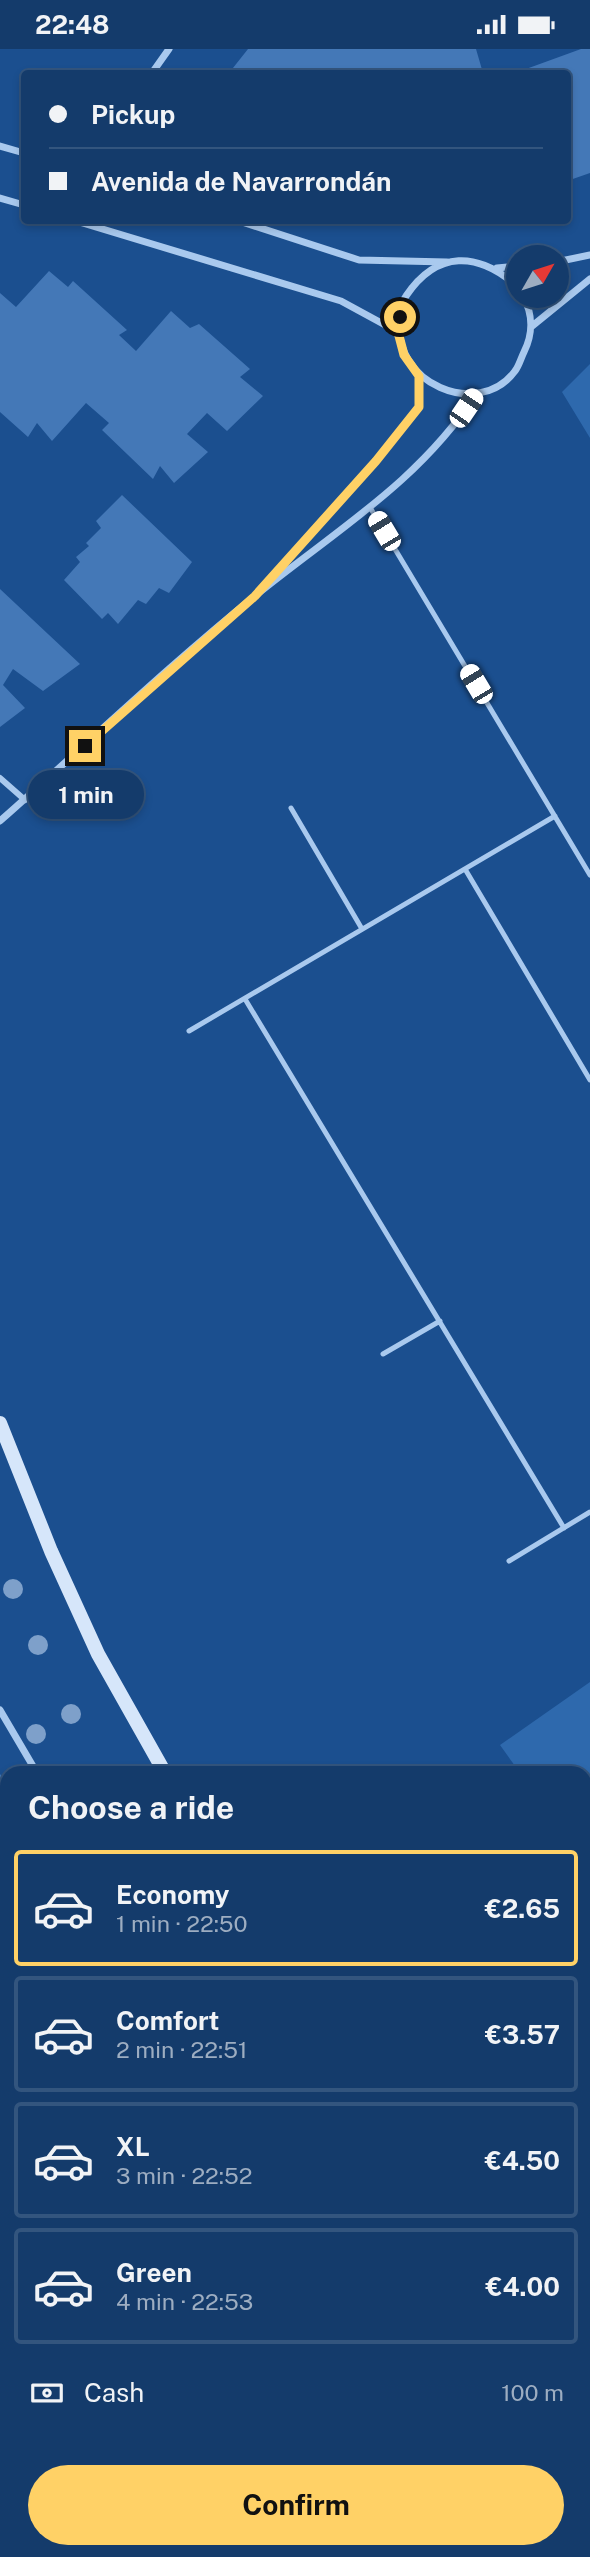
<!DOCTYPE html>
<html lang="en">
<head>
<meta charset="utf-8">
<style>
	body { margin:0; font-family:"Public Sans",sans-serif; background:#214673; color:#f1f3f6; height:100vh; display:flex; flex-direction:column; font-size:26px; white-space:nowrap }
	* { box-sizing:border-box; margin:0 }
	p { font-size:23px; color:#9dadc1 }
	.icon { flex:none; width:38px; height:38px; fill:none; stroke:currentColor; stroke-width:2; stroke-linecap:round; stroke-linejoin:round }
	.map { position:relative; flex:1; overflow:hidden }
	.drawer { position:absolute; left:0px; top:1717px; width:592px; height:793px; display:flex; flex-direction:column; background:#143b6b; border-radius:21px 21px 0 0; box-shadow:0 4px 10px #0003,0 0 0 2px #33557e }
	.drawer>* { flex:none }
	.banner { position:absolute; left:21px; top:21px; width:550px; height:154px; border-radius:7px; box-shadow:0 4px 10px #0003,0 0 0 2px #33557e; display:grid; align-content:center; height:154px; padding:0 28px; background:#143b6b }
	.needle { width:46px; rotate:51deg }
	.buttons { position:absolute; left:506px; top:196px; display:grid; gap:14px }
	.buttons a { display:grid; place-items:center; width:63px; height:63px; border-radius:50%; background:#143b6b; box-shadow:0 4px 10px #0003,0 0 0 2px #33557e; font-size:35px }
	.end { position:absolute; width:32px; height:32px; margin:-16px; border:9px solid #ffd166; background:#111; box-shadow:0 0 0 4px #111 }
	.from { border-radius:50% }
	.bubble { position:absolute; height:49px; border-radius:24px; background:#143b6b; box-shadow:0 4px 10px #0003,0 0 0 2px #33557e; font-size:23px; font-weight:700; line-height:49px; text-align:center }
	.car { position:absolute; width:21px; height:42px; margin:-21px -10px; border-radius:9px; box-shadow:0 0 5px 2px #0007; background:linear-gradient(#fff 24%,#345 0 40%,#fff 0 76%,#345 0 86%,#fff 0) }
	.banner b { display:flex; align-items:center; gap:24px; height:66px; font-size:26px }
	.banner b+b { border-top:2px solid #33557e }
	.banner i { width:18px; height:18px; background:#f1f3f6 }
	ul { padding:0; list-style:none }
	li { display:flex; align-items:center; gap:21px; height:116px; margin:0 14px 10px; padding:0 14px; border:4px solid #33557e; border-radius:7px }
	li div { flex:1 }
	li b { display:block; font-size:26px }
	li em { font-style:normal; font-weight:700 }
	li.active { border-color:#ffd166 }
	li>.icon { width:63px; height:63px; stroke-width:1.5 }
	h2 { padding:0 28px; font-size:32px; line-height:84px }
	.pay { display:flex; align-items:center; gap:18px; height:77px; padding:0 28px; font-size:26px }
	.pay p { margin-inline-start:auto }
	.primary-button { display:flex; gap:14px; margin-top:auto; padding:14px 28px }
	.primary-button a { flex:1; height:80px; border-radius:42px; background:#ffd166; color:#111; font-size:28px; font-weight:700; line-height:80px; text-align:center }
	.status { display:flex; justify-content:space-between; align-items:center; height:49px; padding:0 35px; background:#143b6b; direction:ltr }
	.status svg { height:19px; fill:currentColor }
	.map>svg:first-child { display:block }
	.green { fill:#2e69ad }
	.building { fill:#4478b7 }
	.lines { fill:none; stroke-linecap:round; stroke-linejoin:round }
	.service { stroke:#a9c9ee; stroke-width:5 }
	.pedestrian { stroke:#a9c9ee; stroke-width:6 }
	.minor { stroke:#a9c9ee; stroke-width:7 }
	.secondary { stroke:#d6e6fa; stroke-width:14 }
	.tree { fill:#7ea0ca }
	.route { stroke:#ffd166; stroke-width:9 }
</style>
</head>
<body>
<div class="status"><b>22:48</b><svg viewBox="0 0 49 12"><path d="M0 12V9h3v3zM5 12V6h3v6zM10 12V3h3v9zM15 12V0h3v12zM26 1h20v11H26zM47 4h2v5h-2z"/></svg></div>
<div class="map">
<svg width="590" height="2508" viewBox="0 0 590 2508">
	<rect width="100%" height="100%" fill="#1b4f8f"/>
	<path class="green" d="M590 315V389L562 343Z
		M590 1633V1823L585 1815 584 1724H520L500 1696Z"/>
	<path class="building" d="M248 0H476L483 24H229Z
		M581 0H590V124L567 132V24H515Z
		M49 222 68 238 73 232 127 281 119 286 136 302 171 262 190 279 199 275 250 320 240 328 263 347 227 382 207 364 187 385 208 403 174 434 160 417 153 430 102 381 109 374 86 354 52 392 37 374 28 388 0 363V244L16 258Z
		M122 446 192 513 169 544 159 539 146 555 138 551 118 575 108 564 102 570 64 531 80 513 76 508 89 497 86 494 101 479 96 472Z
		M0 540 80 615 43 642 13 620 3 636 25 659 0 678Z
		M0 1725 7 1735V1958L0 1948Z
		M0 2042 7 2052V2159L0 2164Z
		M0 2171 5 2178 7 2176V2204L4 2206 0 2202Z
		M0 2256 7 2264V2321L0 2313Z
		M0 2357 7 2365V2461L0 2453Z
		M37 2502H124L129 2508H42Z
		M163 2502H290L293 2508H169Z
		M348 2502H427L431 2508H352Z"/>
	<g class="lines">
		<path class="service" d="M371 460 590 826
			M291 759 362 880
			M465 820 590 1031
			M245 950 564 1479
			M189 982 555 767
			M383 1305 440 1272
			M509 1512 590 1463"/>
		<path class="pedestrian" d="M0 729 25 751"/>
		<path class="minor" d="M152 24 169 0
			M0 97 24 104
			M0 149 24 156
			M76 172 341 252 398 283
			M239 172 359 211 447 213
			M556 213 590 206
			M497 219 518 217
			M518 238C478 202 437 201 406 247 401 254 401 260 400 268 390 335 479 371 515 322 519 317 521 309 524 303 533 285 533 265 523 247
			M531 278 590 230
			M266 535 376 412 419 358V327
			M0 772C85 697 167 618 255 547 336 481 418 434 477 344
			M0 1661 37 1724
			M0 1978 7 1989
			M0 2349 7 2357
			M138 2502 143 2508
			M322 2502 326 2508
			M474 2502 476 2508"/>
		<path class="secondary" d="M0 1374 51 1502 98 1605 165 1724
			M584 2404 590 2413"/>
	</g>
	<g class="tree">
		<circle cx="13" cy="1540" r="10"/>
		<circle cx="38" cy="1596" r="10"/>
		<circle cx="71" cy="1665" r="10"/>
		<circle cx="36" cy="1685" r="10"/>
	</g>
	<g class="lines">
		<path class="route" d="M85 697 255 547 376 412 419 358V327L404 306 398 283 400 268"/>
	</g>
</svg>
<div class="buttons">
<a><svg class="needle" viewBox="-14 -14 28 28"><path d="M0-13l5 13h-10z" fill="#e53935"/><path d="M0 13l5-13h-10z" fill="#9dadc1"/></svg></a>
</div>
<i class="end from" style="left:400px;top:268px"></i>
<i class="end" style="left:85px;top:697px"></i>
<div class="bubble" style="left:28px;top:721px;width:116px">1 min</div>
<i class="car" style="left:466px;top:359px;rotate:34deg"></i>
<i class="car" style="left:384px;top:482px;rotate:329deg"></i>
<i class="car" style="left:476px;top:635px;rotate:329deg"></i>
<div class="banner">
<b><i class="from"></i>Pickup</b>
<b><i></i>Avenida de Navarrondán</b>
</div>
<section class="drawer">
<h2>Choose a ride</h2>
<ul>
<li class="active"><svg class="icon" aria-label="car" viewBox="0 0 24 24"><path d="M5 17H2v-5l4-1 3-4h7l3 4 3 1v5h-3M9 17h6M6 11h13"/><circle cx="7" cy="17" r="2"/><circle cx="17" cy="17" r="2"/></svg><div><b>Economy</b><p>1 min · 22:50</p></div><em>€2.65</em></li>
<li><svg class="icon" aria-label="car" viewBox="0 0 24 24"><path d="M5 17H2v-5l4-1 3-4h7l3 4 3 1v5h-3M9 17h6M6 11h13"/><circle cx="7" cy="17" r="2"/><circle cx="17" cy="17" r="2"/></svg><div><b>Comfort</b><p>2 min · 22:51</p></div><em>€3.57</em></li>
<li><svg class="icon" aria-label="car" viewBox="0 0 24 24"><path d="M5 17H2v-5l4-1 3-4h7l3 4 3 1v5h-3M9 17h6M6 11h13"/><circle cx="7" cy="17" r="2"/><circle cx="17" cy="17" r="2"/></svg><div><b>XL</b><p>3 min · 22:52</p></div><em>€4.50</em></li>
<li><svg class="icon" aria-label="car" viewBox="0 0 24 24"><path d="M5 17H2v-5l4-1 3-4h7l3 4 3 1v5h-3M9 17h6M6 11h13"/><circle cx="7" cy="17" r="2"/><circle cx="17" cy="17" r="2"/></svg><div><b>Green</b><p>4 min · 22:53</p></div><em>€4.00</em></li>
</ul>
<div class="pay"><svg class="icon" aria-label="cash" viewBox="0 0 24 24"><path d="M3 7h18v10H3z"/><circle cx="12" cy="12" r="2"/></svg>Cash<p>100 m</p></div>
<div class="primary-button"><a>Confirm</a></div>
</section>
</div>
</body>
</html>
